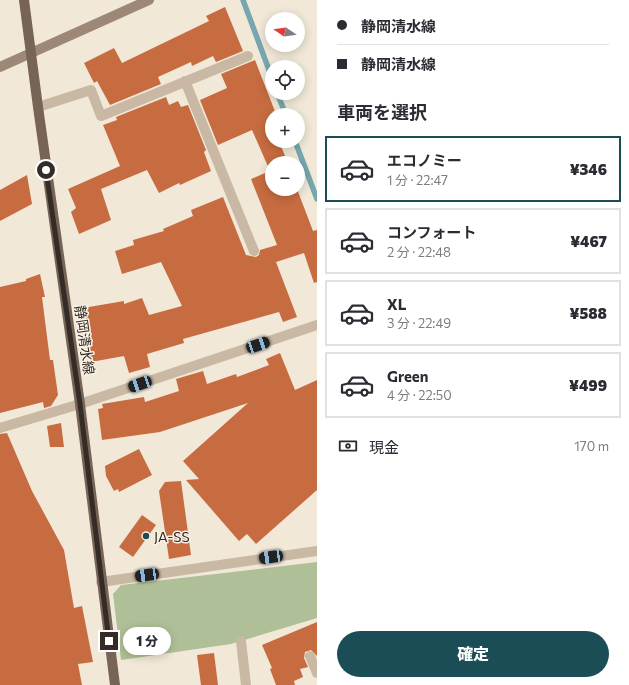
<!DOCTYPE html>
<html lang="ja">
<head>
<meta charset="utf-8">
<style>
	body { margin:0; font-family:Commissioner,"Noto Sans JP",sans-serif; background:#f2f2f3; color:#2b2b33; height:100vh; display:flex; flex-direction:column; font-size:15px; white-space:nowrap }
	* { box-sizing:border-box; margin:0 }
	p { font-size:13px; color:#7c7c81 }
	.icon { flex:none; width:22px; height:22px; fill:none; stroke:currentColor; stroke-width:2; stroke-linecap:round; stroke-linejoin:round }
	.map { position:relative; flex:1; overflow:hidden }
	.drawer { display:flex; flex-direction:column; background:#fff; width:312px }
	.drawer>* { flex:none }
	.hud { display:grid; align-content:center; height:88px; padding:0 20px; background:#fff }
	.needle { width:26px; rotate:283deg }
	.controls { position:absolute; left:265px; top:12px; display:grid; gap:8px }
	.controls a { display:grid; place-items:center; width:40px; height:40px; border-radius:50%; background:#fff; box-shadow:0 2px 10px #0003; font-size:20px }
	.end { position:absolute; width:18px; height:18px; margin:-9px; border:5px solid #342c26; background:#fff; box-shadow:0 0 0 2px #fff }
	.from { border-radius:50% }
	.bubble { position:absolute; height:28px; border-radius:14px; background:#fff; box-shadow:0 2px 10px #0003; font-size:13px; font-weight:800; line-height:28px; text-align:center }
	.car { position:absolute; width:12px; height:24px; margin:-12px -6px; border-radius:5px; box-shadow:0 0 3px 1px #0007; background:linear-gradient(#222 24%,#8ab4d8 0 40%,#222 0 76%,#8ab4d8 0 86%,#222 0) }
	.hud b { display:flex; align-items:center; gap:14px; height:38px; font-size:15px }
	.hud b+b { border-top:1px solid #e1e1e2 }
	.hud i { width:10px; height:10px; background:#2b2b33 }
	ul { padding:0; list-style:none }
	li { display:flex; align-items:center; gap:12px; height:66px; margin:0 8px 6px; padding:0 12px; border:2px solid #e1e1e2; border-radius:0px }
	li div { flex:1 }
	li b { display:block; font-size:15px }
	li em { font-style:normal; font-weight:800 }
	li.current { border-color:#1b4d56 }
	li>.icon { width:36px; height:36px; stroke-width:1.5 }
	h2 { padding:0 20px; font-size:18px; line-height:48px }
	.pay { display:flex; align-items:center; gap:10px; height:44px; padding:0 20px; font-size:15px }
	.pay p { margin-inline-start:auto }
	.button { display:flex; gap:8px; margin-top:auto; padding:8px 20px }
	.button a { flex:1; height:46px; border-radius:24px; background:#1b4d56; color:#fff; font-size:16px; font-weight:800; line-height:46px; text-align:center }
	main { display:flex; flex:1; min-height:0 }
	.map>svg:first-child { display:block }
	.green { fill:#afc098 }
	.lines { fill:none; stroke-linecap:round; stroke-linejoin:round }
	.stream { stroke:#77a7ae; stroke-width:5.5 }
	.building { fill:#c76c40 }
	.street { stroke:#c9b8a4; stroke-width:10 }
	.secondary { stroke:#9d8776; stroke-width:10 }
	.primary { stroke:#776457; stroke-width:10 }
	.route { stroke:#342c26; stroke-width:5 }
	.poi-dot { fill:#1b4d56; stroke:#f9f1e4; stroke-width:1.5 }
	.labels { text-anchor:middle; dominant-baseline:central; stroke-width:3; stroke-linejoin:round; paint-order:stroke }
	.street-label { font-size:14px; fill:#342c26; stroke:#f9f1e4 }
	.poi-label { font-size:14px; fill:#342c26; stroke:#f9f1e4; text-anchor:start }
</style>
</head>
<body>
<main>
<div class="map">
<svg width="317" height="685" viewBox="0 0 317 685">
	<rect width="100%" height="100%" fill="#f1e8d8"/>
	<path class="green" d="M317 562V618L231 644 121 660 113 594 121 585Z"/>
	<g class="lines">
		<path class="stream" d="M243 0 272 78
			M277 93 286 115
			M295 141 317 199"/>
	</g>
	<path class="building" d="M225 7 243 51 216 62 213 56 192 66 191 62 158 77 161 84 110 105 97 81 94 83 84 63 114 48 122 63 209 21 206 16Z
		M255 60 276 114 272 115V141H279L285 156 272 162V189H297L313 231 317 230V282L314 283 304 253 276 262 297 317 283 322 279 312 183 339 184 343 147 354 150 367 129 373 124 356 91 362 83 308 124 301V304L142 298 149 315 182 306 161 262 122 274 115 251 134 245 133 240 164 231 163 229 193 216 191 210 223 197 246 255 256 257 259 255 260 250 277 245 251 179 270 171 252 130 218 145 200 100 227 88 221 74Z
		M166 97 169 105 178 101 181 107 188 105 206 150 204 152 211 171 180 185 179 183 159 193 147 170 101 189 111 220 79 234 71 212 76 208 68 189 120 166 103 125 117 120 116 117Z
		M27 175 32 204 0 221V190Z
		M40 274 45 297H42L50 360H53L58 395 51 406 44 408 43 402 0 413V287L26 281V279Z
		M280 353 295 390 317 380V490L256 544 247 534 239 541 186 480 199 479 183 461 248 403 160 432 102 440 98 409 103 408 102 404 144 397 145 402 179 391 176 379 203 371 207 384 236 374 237 377 269 365 266 359Z
		M61 423 64 447H50L47 426Z
		M7 433 32 491 64 550 74 608 82 606 93 662 78 664 82 685H0V434Z
		M139 449 152 475 119 492 118 489 114 491 106 476 105 466Z
		M181 481 191 555 169 559 159 491 165 482Z
		M142 515 156 525 133 557 119 547Z
		M317 622V656L311 650 305 652 304 658 308 667 300 669 303 677 294 681 295 685H276L270 669 272 668 262 645Z
		M214 653 218 685H201L197 655Z"/>
	<g class="lines">
		<path class="street" d="M185 81 254 251
			M38 107 91 90 101 116 248 56
			M0 428 80 404 317 325
			M101 582 317 551
			M241 641 246 685
			M310 656 317 673"/>
		<path class="secondary" d="M0 67 149 0"/>
		<path class="primary" d="M24 0 38 107 80 404 115 685"/>
	</g>
	<g class="lines">
		<path class="route" d="M46 170 80 404 109 641"/>
	</g>
	<circle class="poi-dot" cx="146" cy="536" r="4"/>
	<g class="labels">
		<g class="street-label">
			<text transform="translate(85 340) rotate(82)">静岡清水線</text>
		</g>
		<g class="poi-label">
			<text x="154" y="536">JA-SS</text>
		</g>
	</g>
</svg>
<div class="controls">
<a><svg class="needle" viewBox="-14 -14 28 28"><path d="M0-13l5 13h-10z" fill="#e53935"/><path d="M0 13l5-13h-10z" fill="#7c7c81"/></svg></a>
<a><svg class="icon" aria-label="locate" viewBox="0 0 24 24"><circle cx="12" cy="12" r="6"/><path d="M12 2v4M12 18v4M2 12h4M18 12h4"/></svg></a>
<a>+</a>
<a>−</a>
</div>
<i class="end from" style="left:46px;top:170px"></i>
<i class="end" style="left:109px;top:641px"></i>
<div class="bubble" style="left:123px;top:627px;width:48px">1 分</div>
<i class="car" style="left:258px;top:345px;rotate:71deg"></i>
<i class="car" style="left:140px;top:384px;rotate:251deg"></i>
<i class="car" style="left:271px;top:557px;rotate:262deg"></i>
<i class="car" style="left:147px;top:575px;rotate:262deg"></i>
</div>
<section class="drawer">
<div class="hud">
<b><i class="from"></i>静岡清水線</b>
<b><i></i>静岡清水線</b>
</div>
<h2>車両を選択</h2>
<ul>
<li class="current"><svg class="icon" aria-label="car" viewBox="0 0 24 24"><path d="M5 17H2v-5l4-1 3-4h7l3 4 3 1v5h-3M9 17h6M6 11h13"/><circle cx="7" cy="17" r="2"/><circle cx="17" cy="17" r="2"/></svg><div><b>エコノミー</b><p>1 分 · 22:47</p></div><em>¥346</em></li>
<li><svg class="icon" aria-label="car" viewBox="0 0 24 24"><path d="M5 17H2v-5l4-1 3-4h7l3 4 3 1v5h-3M9 17h6M6 11h13"/><circle cx="7" cy="17" r="2"/><circle cx="17" cy="17" r="2"/></svg><div><b>コンフォート</b><p>2 分 · 22:48</p></div><em>¥467</em></li>
<li><svg class="icon" aria-label="car" viewBox="0 0 24 24"><path d="M5 17H2v-5l4-1 3-4h7l3 4 3 1v5h-3M9 17h6M6 11h13"/><circle cx="7" cy="17" r="2"/><circle cx="17" cy="17" r="2"/></svg><div><b>XL</b><p>3 分 · 22:49</p></div><em>¥588</em></li>
<li><svg class="icon" aria-label="car" viewBox="0 0 24 24"><path d="M5 17H2v-5l4-1 3-4h7l3 4 3 1v5h-3M9 17h6M6 11h13"/><circle cx="7" cy="17" r="2"/><circle cx="17" cy="17" r="2"/></svg><div><b>Green</b><p>4 分 · 22:50</p></div><em>¥499</em></li>
</ul>
<div class="pay"><svg class="icon" aria-label="cash" viewBox="0 0 24 24"><path d="M3 7h18v10H3z"/><circle cx="12" cy="12" r="2"/></svg>現金<p>170 m</p></div>
<div class="button"><a>確定</a></div>
</section>
</main>
</body>
</html>
